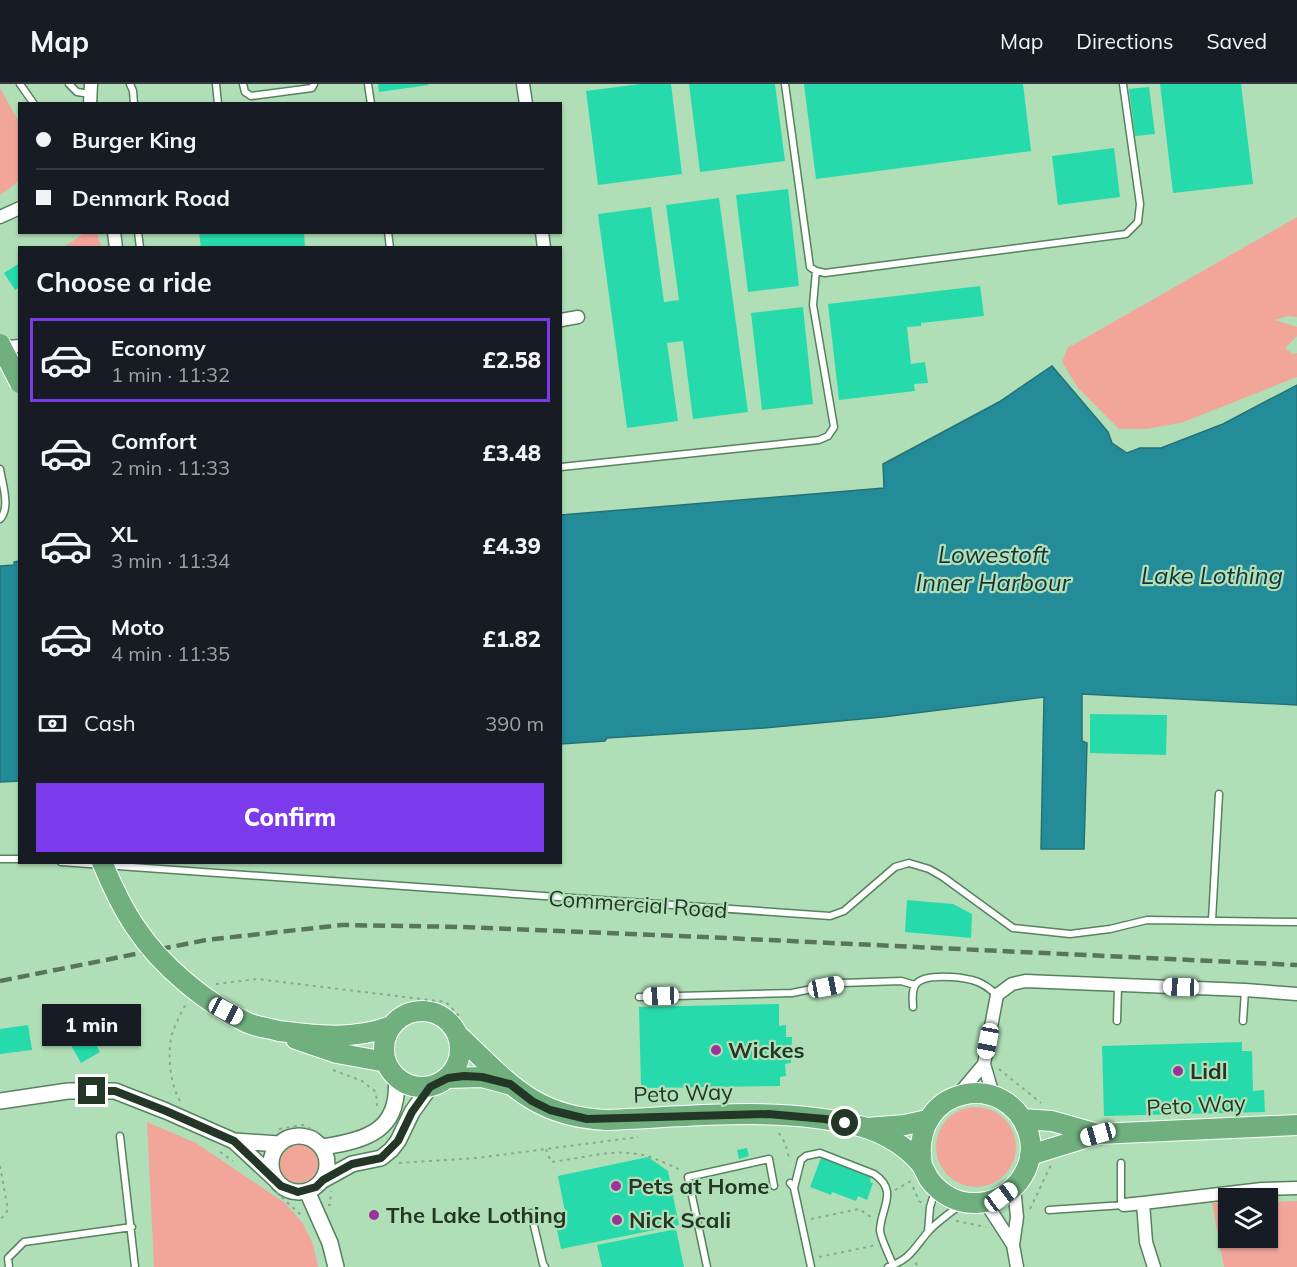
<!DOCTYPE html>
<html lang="en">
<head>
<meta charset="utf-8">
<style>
	body { margin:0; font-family:Mulish,sans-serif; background:#242831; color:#f1f3f6; height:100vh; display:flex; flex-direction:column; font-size:22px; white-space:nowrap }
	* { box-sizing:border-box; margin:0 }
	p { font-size:20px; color:#9ea1a6 }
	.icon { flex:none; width:33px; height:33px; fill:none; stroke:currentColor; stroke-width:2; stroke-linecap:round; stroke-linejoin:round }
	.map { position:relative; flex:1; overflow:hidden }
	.details { position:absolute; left:18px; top:162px; width:544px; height:618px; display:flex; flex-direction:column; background:#171b24; border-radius:0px; box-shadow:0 2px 4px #0004 }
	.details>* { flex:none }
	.guide { position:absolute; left:18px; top:18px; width:544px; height:132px; border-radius:0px; box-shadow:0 2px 4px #0004; display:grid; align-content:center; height:132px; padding:0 18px; background:#171b24 }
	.fabs { position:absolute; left:1218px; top:1104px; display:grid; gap:12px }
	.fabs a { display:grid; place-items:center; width:60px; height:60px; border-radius:0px; background:#171b24; box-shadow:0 2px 4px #0004; font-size:30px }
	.end { position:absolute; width:27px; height:27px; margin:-14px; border:8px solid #243727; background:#fff; box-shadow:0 0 0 3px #fff }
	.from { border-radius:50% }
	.bubble { position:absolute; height:42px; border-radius:0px; background:#171b24; box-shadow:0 2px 4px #0004; font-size:20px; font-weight:800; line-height:42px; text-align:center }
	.car { position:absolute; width:18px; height:36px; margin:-18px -9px; border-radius:8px; box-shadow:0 0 4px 2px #0007; background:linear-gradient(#fff 24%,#345 0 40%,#fff 0 76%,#345 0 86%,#fff 0) }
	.guide b { display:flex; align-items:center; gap:21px; height:57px; font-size:22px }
	.guide b+b { border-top:2px solid #363941 }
	.guide i { width:15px; height:15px; background:#f1f3f6 }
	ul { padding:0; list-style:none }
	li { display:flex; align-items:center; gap:18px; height:84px; margin:0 12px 9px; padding:0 6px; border:3px solid transparent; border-radius:0px }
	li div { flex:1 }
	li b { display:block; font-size:22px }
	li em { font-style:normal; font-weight:800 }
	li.selected { border-color:#7c3aed }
	li>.icon { width:54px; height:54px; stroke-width:1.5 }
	h2 { padding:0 18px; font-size:27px; line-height:72px }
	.pay { display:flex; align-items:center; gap:15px; height:66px; padding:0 18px; font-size:22px }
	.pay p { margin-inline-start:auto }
	.primary-button { display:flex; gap:12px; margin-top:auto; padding:12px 18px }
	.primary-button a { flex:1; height:69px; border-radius:0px; background:#7c3aed; color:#fff; font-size:24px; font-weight:800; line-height:69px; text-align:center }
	header { display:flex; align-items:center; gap:36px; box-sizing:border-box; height:84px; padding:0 30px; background:#171b24; border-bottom:2px solid #363941 }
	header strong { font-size:28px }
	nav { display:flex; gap:33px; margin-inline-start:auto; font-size:21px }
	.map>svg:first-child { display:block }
	.green { fill:#f2a69a }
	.water { fill:#248b99; stroke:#247277; stroke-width:1.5 }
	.building { fill:#26daab }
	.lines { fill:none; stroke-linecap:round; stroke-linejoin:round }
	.service-casing { stroke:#56825d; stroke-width:9 }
	.minor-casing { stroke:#56825d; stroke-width:15 }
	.tertiary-casing { stroke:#56825d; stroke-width:18 }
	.trunk-casing { stroke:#fff; stroke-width:22 }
	.path { stroke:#84ab8a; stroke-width:2; stroke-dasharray:3 4.5; stroke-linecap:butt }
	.service { stroke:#fff; stroke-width:6 }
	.minor { stroke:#fff; stroke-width:12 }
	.tertiary { stroke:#fff; stroke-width:15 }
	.trunk { stroke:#70b07e; stroke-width:20 }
	.rail { stroke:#59765d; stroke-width:4.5; stroke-dasharray:12 6; stroke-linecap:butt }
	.trunk-bridge-casing { stroke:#fff; stroke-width:22; stroke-linecap:butt }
	.trunk-bridge { stroke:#70b07e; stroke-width:20 }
	.route { stroke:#243727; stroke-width:8 }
	.poi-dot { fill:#9b3498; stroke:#b0dfb7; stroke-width:2 }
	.labels { text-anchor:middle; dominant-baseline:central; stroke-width:4.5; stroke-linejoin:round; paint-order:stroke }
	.street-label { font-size:22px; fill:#243727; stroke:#b0dfb7 }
	.poi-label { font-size:22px; font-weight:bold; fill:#243727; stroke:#b0dfb7; text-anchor:start }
	.water-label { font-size:24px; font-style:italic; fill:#153338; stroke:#b0dfb7 }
</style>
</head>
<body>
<header>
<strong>Map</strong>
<nav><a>Map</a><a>Directions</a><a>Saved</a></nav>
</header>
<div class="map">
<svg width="1297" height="1183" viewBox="0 0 1297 1183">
	<rect width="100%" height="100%" fill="#b0dfb7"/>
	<path class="green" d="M0 4 19 38V97L0 111Z
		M1297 133V233L1288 232 1275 236 1297 243V252L1285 264 1293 270 1297 269V293L1181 339 1146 345H1119L1078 304 1062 278 1068 263 1073 261Z
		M84 149H97L101 163H64Z
		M936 1063a40 40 0 1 1 80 0a40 40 0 1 1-80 0Z
		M147 1038 196 1059 285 1119 302 1138 313 1160 318 1183H154Z
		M280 1080a19 19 0 1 1 38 0a19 19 0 1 1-38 0Z
		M1297 1117V1183H1224L1212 1119H1228V1154H1268V1118Z"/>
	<path class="water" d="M1052 282 1108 348 1112 359 1127 369 1140 364H1161L1223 340 1297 301V621L1082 610V657L1087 659 1084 765H1041L1044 613 883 633 764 644 607 654 605 657 561 660V431L884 404 883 380 999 318Z
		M19 477V697L0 698V482L14 481V478Z"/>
	<path class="building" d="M378 0H428L429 1 379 8Z
		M640 0H671L682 90 598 101 586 7Z
		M689 0H775L785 77 700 88Z
		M804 0H1023L1031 67 816 95Z
		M1160 0H1241L1253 100 1173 109Z
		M1149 3 1155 50 1135 52 1129 5Z
		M1114 64 1120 113 1058 121 1052 72Z
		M788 105 799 202 748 208 736 111Z
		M719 114 748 328 693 335 683 257 667 259 678 337 627 344 598 130 651 123 664 218 679 216 666 121Z
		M199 148H304L305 164H201Z
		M20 179V203L15 206 4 189Z
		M980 202 984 232 921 239V242L907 243 911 280 925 278 928 299 914 300 915 307 839 316 828 220Z
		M803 223 813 320 762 326 751 229Z
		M1090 630 1167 631 1166 671 1090 669Z
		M907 816 953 820 972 830 971 854 905 848Z
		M779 920V942L786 941V953H792L791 979 785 980 786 992 780 993V1002L641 1004 639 923Z
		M28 941 32 966 0 970V945Z
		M86 943 100 968 81 979 67 954Z
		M1242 958V967H1252L1253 1007 1264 1006 1265 1028 1104 1032 1102 962Z
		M747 1064 749 1072 739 1075 737 1066Z
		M648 1073 668 1087 679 1141 561 1165 554 1131 565 1128 558 1092Z
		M821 1074 871 1093 870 1098 873 1099 867 1116 858 1112 856 1117 832 1108 831 1111 810 1103Z
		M676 1145 684 1183H602L597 1161Z"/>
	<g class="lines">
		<defs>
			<path id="service" d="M20 0 34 20
				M69 0 77 8 90 10
				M130 0 133 7 134 20
				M216 0 218 20
				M243 0 245 8 251 12 312 4 314 0
				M368 0 371 20
				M785 0 810 183 816 187 825 189 1126 150 1138 138 1140 120 1123 0
				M138 148 140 164
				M388 148 390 164
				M561 383 819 356 828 352 834 343 813 221 816 187
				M0 385C2 399 11 424 0 435
				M0 775H20
				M61 778 830 832 844 827 895 783 909 779 929 785 943 793 1013 844 1070 850 1110 845 1147 836 1297 838
				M1212 836 1219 710
				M639 913 792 909 842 899 901 897 915 901
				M913 923C913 915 911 907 916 900 925 889 960 893 972 896 982 898 990 905 997 911
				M1117 937 1118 901
				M1243 937 1245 906
				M120 1052 135 1183
				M1121 1079V1121
				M790 1099 794 1104 811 1183
				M794 1104 801 1076 806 1072 820 1069 874 1090C899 1107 881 1123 880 1146 880 1153 890 1173 893 1181
				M1049 1126 1124 1121
				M531 1129 543 1180 545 1183
				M928 1148 930 1123 935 1107
				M9 1183 8 1174 24 1158 132 1143
				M707 1183 688 1093 769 1075 774 1102
				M888 1183C910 1175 913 1166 927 1149 935 1139 949 1130 960 1121"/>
			<path id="minor" d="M523 0 526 20
				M90 20 91 0
				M0 133 20 124
				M114 148 116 164
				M542 148 544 164
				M561 236 578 233
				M7 263 20 262
				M958 1011 984 980
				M993 1011 984 980 997 911 1012 900 1025 897 1245 906 1297 910
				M1014 1103 1017 1133 1013 1161 1017 1183
				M986 1119 1013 1161
				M1124 1121 1143 1119
				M1154 1183 1146 1158 1143 1119 1262 1105 1297 1104"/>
			<path id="tertiary" d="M0 1017 68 1007H115L166 1027 234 1057 279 1060
				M271 1080a28 28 0 1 1 56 0a28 28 0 1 1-56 0Z
				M234 1057 275 1095
				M323 1063C368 1056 401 1046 396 993
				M323 1096 352 1080 381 1074 391 1066 398 1057 412 1028 430 1003
				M307 1107 330 1159 336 1183"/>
			<path id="trunk" d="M384 965a38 38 0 1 1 76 0a38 38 0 1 1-76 0Z
				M279 947C317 952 355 956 391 942
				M459 952C508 998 533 1032 605 1036 688 1033 783 1021 863 1043 884 1049 907 1063 920 1079 924 1084 926 1090 929 1095 940 1110 957 1120 976 1119 1010 1119 1038 1085 1029 1051 1010 984 909 1000 922 1081
				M296 955 337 969 386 978
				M448 994 482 993 508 1000
				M1022 1035 1052 1037 1098 1050
				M866 1044 905 1041 927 1036
				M1030 1071 1098 1050 1297 1041"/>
		</defs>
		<use href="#service" class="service-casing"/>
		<use href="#minor" class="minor-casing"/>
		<use href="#tertiary" class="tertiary-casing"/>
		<use href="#trunk" class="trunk-casing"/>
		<path class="path" d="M216 900 257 895 446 918 462 935
			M999 985 1041 1019
			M333 986 362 997 376 1008 377 1022
			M180 1017C170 1000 167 970 172 950 175 941 180 932 184 923L187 921
			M279 1045 303 1041 319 1049
			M779 1049 785 1059 790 1077
			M546 1065 551 1078C595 1073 623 1059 665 1079 672 1082 676 1083 682 1088
			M220 1068 233 1077
			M399 1079 477 1074 638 1053
			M0 1082 8 1126 0 1136
			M913 1103 919 1117 922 1119
			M895 1106 911 1097
			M276 1108 301 1131
			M328 1121H330L331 1107
			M1030 1125 1051 1081
			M811 1135 859 1125 871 1133
			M956 1137 986 1143
			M819 1173 872 1162 873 1159
			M915 1179 920 1183"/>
		<use href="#service" class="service"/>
		<use href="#minor" class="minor"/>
		<use href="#tertiary" class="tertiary"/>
		<use href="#trunk" class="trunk"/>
		<path class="rail" d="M0 897 206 856 342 841 462 843 705 853 1297 881"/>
		<defs>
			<path id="trunk-bridge" d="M0 260 20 299
				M102 778C112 802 122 824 136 844 161 882 207 920 248 939 257 943 269 944 279 947"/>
		</defs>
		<use href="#trunk-bridge" class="trunk-bridge-casing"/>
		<use href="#trunk-bridge" class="trunk-bridge"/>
	</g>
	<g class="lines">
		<path class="route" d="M92 1007H115L166 1027 234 1057 281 1102 298 1108 316 1103 323 1096 352 1080 381 1074 398 1057 412 1028 430 1003 448 994 464 992 482 993 510 1000 532 1017 550 1026 587 1035 768 1030 825 1035 845 1039"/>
	</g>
	<g class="poi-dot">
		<circle cx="716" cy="966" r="6"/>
		<circle cx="1178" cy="987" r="6"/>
		<circle cx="616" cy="1102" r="6"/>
		<circle cx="374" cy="1131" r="6"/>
		<circle cx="617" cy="1136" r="6"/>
	</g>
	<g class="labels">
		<g class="street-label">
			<text transform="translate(638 820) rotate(4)">Commercial Road</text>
			<text transform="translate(683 1009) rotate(-2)">Peto Way</text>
			<text transform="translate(1196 1021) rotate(-3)">Peto Way</text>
		</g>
		<g class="poi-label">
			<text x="728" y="966">Wickes</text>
			<text x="1190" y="987">Lidl</text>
			<text x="628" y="1102">Pets at Home</text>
			<text x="386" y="1131">The Lake Lothing</text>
			<text x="629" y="1136">Nick Scali</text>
		</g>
		<g class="water-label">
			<text x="993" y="470">Lowestoft<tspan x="993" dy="28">Inner Harbour</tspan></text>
			<text x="1212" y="491">Lake Lothing</text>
		</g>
	</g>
</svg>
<div class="fabs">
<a><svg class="icon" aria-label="layers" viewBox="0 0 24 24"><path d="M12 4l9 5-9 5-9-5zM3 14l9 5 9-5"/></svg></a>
</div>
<i class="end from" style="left:845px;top:1039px"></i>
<i class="end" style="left:92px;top:1007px"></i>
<div class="bubble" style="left:42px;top:920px;width:99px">1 min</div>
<i class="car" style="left:826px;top:903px;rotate:79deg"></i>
<i class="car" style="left:1181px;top:903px;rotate:272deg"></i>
<i class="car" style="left:661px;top:912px;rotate:268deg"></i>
<i class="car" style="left:226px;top:927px;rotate:118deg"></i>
<i class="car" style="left:988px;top:957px;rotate:191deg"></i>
<i class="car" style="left:1098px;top:1050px;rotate:254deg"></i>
<i class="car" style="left:1001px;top:1113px;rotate:54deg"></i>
<div class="guide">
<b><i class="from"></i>Burger King</b>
<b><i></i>Denmark Road</b>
</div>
<section class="details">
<h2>Choose a ride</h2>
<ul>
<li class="selected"><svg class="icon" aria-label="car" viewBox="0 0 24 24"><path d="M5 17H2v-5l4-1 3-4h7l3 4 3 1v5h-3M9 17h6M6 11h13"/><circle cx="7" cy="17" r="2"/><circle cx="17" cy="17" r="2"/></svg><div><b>Economy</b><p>1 min · 11:32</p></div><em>£2.58</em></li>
<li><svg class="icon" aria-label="car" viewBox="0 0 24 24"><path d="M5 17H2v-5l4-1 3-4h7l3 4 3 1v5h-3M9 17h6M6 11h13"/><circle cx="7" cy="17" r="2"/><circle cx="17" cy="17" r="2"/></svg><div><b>Comfort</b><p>2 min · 11:33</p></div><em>£3.48</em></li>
<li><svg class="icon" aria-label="car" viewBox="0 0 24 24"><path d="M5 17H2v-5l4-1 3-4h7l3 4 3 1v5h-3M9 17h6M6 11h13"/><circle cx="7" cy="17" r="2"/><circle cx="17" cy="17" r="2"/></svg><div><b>XL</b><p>3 min · 11:34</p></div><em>£4.39</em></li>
<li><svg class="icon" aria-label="car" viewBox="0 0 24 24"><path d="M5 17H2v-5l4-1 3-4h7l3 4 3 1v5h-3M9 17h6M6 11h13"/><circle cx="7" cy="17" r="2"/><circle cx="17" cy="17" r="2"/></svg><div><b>Moto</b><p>4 min · 11:35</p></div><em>£1.82</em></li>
</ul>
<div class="pay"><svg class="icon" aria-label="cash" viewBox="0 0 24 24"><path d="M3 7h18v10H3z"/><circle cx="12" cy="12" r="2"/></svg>Cash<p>390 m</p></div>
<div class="primary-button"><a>Confirm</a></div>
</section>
</div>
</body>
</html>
